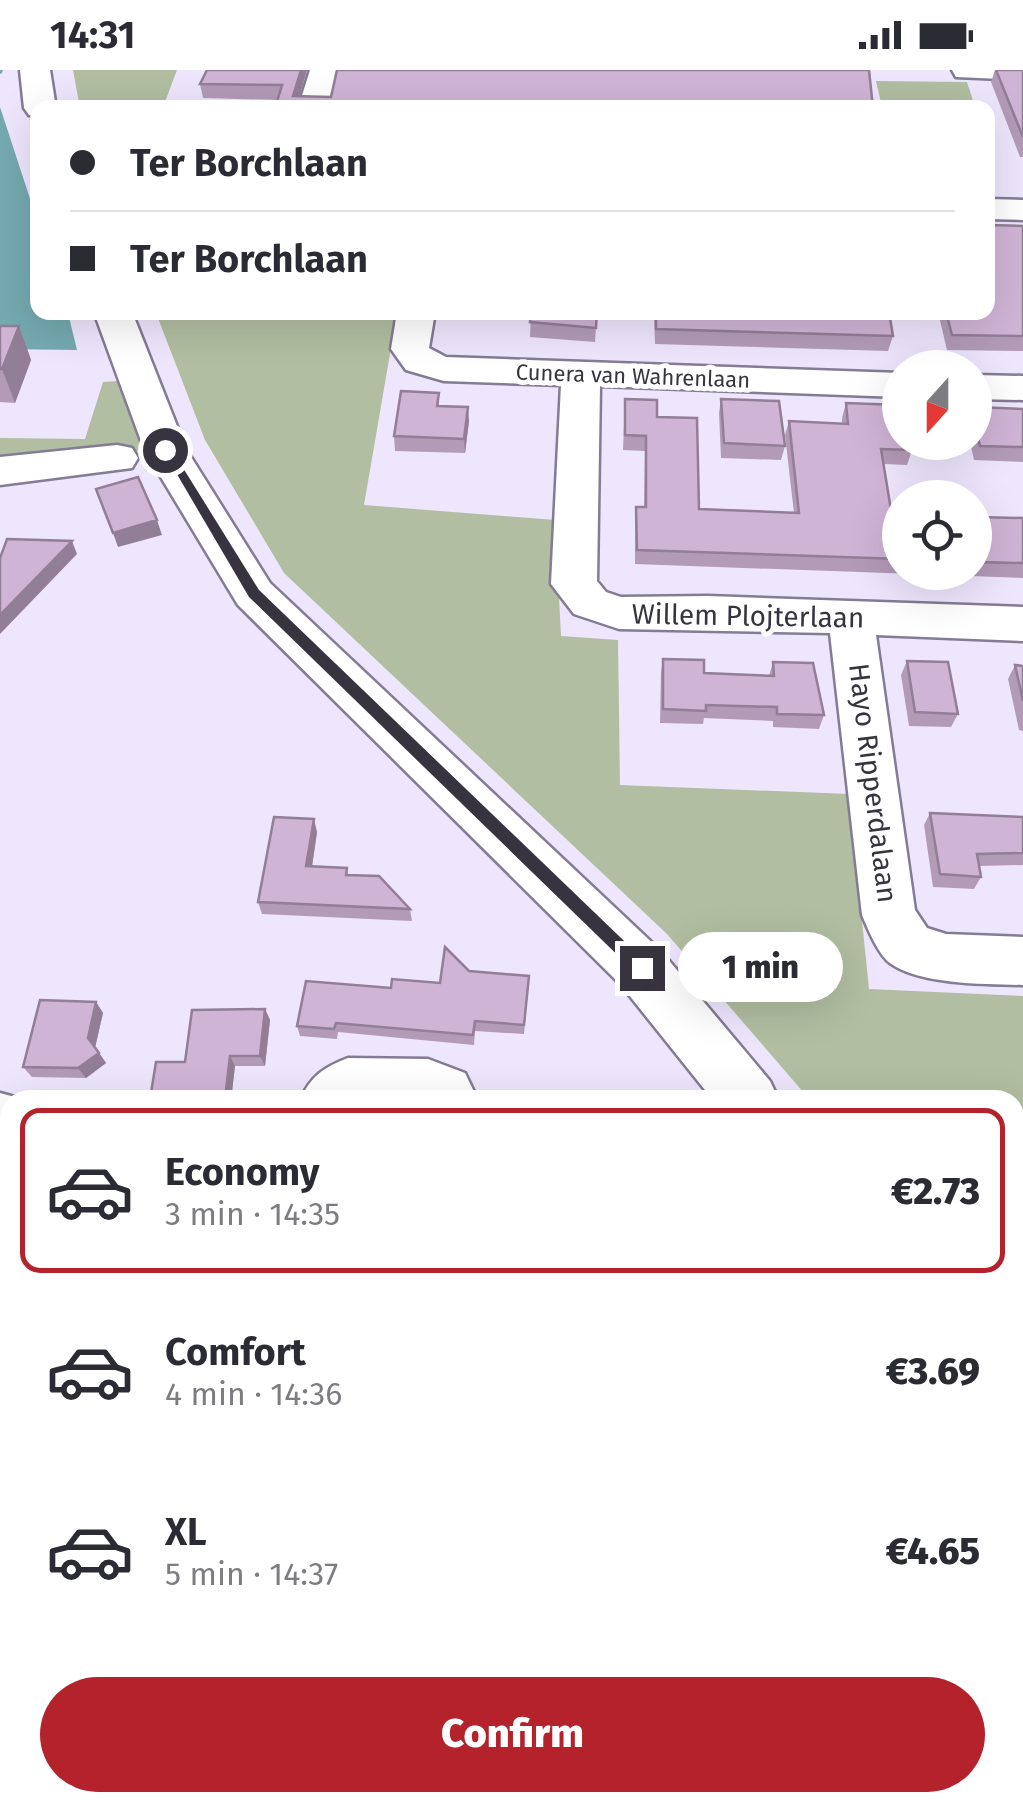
<!DOCTYPE html>
<html lang="en">
<head>
<meta charset="utf-8">
<style>
	body { margin:0; font-family:"Fira Sans",sans-serif; background:#f2f2f3; color:#2b2b33; height:100vh; display:flex; flex-direction:column; font-size:38px; white-space:nowrap }
	* { box-sizing:border-box; margin:0 }
	p { font-size:32px; color:#7c7c81 }
	.icon { flex:none; width:55px; height:55px; fill:none; stroke:currentColor; stroke-width:2; stroke-linecap:round; stroke-linejoin:round }
	.map { position:relative; flex:1; overflow:hidden }
	.side { position:absolute; left:0px; top:1020px; width:1025px; height:722px; display:flex; flex-direction:column; background:#fff; border-radius:30px 30px 0 0; box-shadow:0 10px 40px #0002 }
	.side>* { flex:none }
	.top-card { position:absolute; left:30px; top:30px; width:965px; height:220px; border-radius:20px; box-shadow:0 10px 40px #0002; display:grid; align-content:center; height:220px; padding:0 40px; background:#fff }
	.needle { width:65px; rotate:201deg }
	.fabs { position:absolute; left:882px; top:280px; display:grid; gap:20px }
	.fabs a { display:grid; place-items:center; width:110px; height:110px; border-radius:50%; background:#fff; box-shadow:0 10px 40px #0002; font-size:50px }
	.end { position:absolute; width:45px; height:45px; margin:-22px; border:12px solid #37343f; background:#fff; box-shadow:0 0 0 5px #fff }
	.from { border-radius:50% }
	.bubble { position:absolute; height:70px; border-radius:35px; background:#fff; box-shadow:0 10px 40px #0002; font-size:32px; font-weight:800; line-height:70px; text-align:center }
	.top-card b { display:flex; align-items:center; gap:35px; height:95px; font-size:38px }
	.top-card b+b { border-top:2px solid #e1e1e2 }
	.top-card i { width:25px; height:25px; background:#2b2b33 }
	ul { padding:18px 0 0; list-style:none }
	li { display:flex; align-items:center; gap:30px; height:165px; margin:0 20px 15px; padding:0 20px; border:5px solid transparent; border-radius:20px }
	li div { flex:1 }
	li b { display:block; font-size:38px }
	li em { font-style:normal; font-weight:800 }
	li.current { border-color:#b4232b }
	li>.icon { width:90px; height:90px; stroke-width:1.5 }
	.primary-button { display:flex; gap:20px; margin-top:auto; padding:20px 40px }
	.primary-button a { flex:1; height:115px; border-radius:60px; background:#b4232b; color:#fff; font-size:40px; font-weight:800; line-height:115px; text-align:center }
	.status { display:flex; justify-content:space-between; align-items:center; height:70px; padding:0 50px; background:#fff; direction:ltr }
	.status svg { height:28px; fill:currentColor }
	.map>svg:first-child { display:block }
	.green { fill:#b1bea1 }
	.water { fill:#75a9b0 }
	.lines { fill:none; stroke-linecap:round; stroke-linejoin:round }
	.stream { fill:#75a9b0; fill-rule:evenodd }
	.minor-casing { stroke:#847b94; stroke-width:5 }
	.minor { fill:#fff; fill-rule:evenodd }
	.wall { fill:#b39bb8 }
	.shaded-wall { fill:#927e96 }
	.building { fill:#d0b4d6; stroke:#927e96; stroke-width:2.5 }
	.route { fill:#37343f }
	.labels { text-anchor:middle; dominant-baseline:central; stroke-width:10; stroke-linejoin:round; paint-order:stroke }
	.far-street-label { font-size:22px; fill:#37343f; stroke:#fff }
	.street-label { font-size:28px; fill:#37343f; stroke:#fff }
</style>
</head>
<body>
<div class="status"><b>14:31</b><svg viewBox="0 0 49 12"><path d="M0 12V9h3v3zM5 12V6h3v6zM10 12V3h3v9zM15 12V0h3v12zM26 1h20v11H26zM47 4h2v5h-2z"/></svg></div>
<div class="map">
<svg width="1023" height="1741" viewBox="0 0 1023 1741">
	<rect width="100%" height="100%" fill="#eee6fd"/>
	<path class="green" d="M73 0H177L163 37 80 38Z
		M876 11 967 12 975 37H882Z
		M156 243H397L364 435 555 450 561 566 618 570 620 715 849 724 869 919 1023 926V1339L1015 1326V1030H810L667 864 284 503 205 370Z
		M118 311 152 379 32 395 0 393V368L85 369 103 312Z"/>
	<path class="water" d="M0 37 37 150 38 242 68 243 77 280 0 279Z"/>
	<g class="lines">
		<path class="stream" d="M0 0H3L2 3 0 4Z"/>
		<defs>
			<path id="minor" d="M20 0H50L56 38H38V47L29 45 24 38Z
				M310 0H340L330 38H298Z
				M952 0H1023V10L956 7Z
				M988 129 1023 130V150L988 149Z
				M94 242H132L186 379 270 513 661 881 770 1011 779 1030H713L621 915 238 535 144 379Z
				M397 242H435L429 278 446 287 900 303V327L600 316 597 511 606 522 621 527 708 526 1023 537V571L876 565 915 840 927 858 946 864 1023 867V915C987 914 920 915 890 893 878 884 868 859 862 845L830 563 619 559 574 544 551 514 561 315 444 311 406 300 391 279Z
				M975 305 1023 306V330L975 329Z
				M117 375 132 378 138 388 132 398 0 415V387Z
				M348 988 428 989 465 1003 478 1030H300C311 1006 324 997 348 988Z
				M0 1023 26 1030H10V1080L0 1079Z
				M1015 1365 1023 1368V1448L1015 1445Z"/>
		</defs>
		<use href="#minor" class="minor-casing"/>
		<use href="#minor" class="minor"/>
	</g>
	<path class="wall" d="M307 0 299 26 331 27 869 0 278 30 203 28 200 14Z
		M995 0H1023V87H1020L991 12Z
		M1023 156V281L947 280 938 242H988Z
		M531 242H597L595 272 530 267Z
		M654 242H889L893 266 888 281 655 274Z
		M0 256H19L31 290 15 333 0 332Z
		M439 323V336L469 351 465 383 395 381 394 366Z
		M625 329 657 347 699 439 794 443 785 365 789 351 842 353V348L846 333 912 380 907 395 884 394 892 446H900V502H975V447L1023 448V508L635 494V451L636 437H644L645 381 623 380Z
		M721 329 785 376 781 390 721 388 719 343Z
		M975 337 1023 339V392L974 390 970 372H975Z
		M663 589 704 603 769 606 773 592 824 645 819 659 773 657V651L704 648 703 654 660 653 661 602Z
		M907 591 958 644 951 657 909 656 901 605Z
		M1015 595 1023 596V661L1019 660 1008 609Z
		M930 743 1023 747V795L979 796 981 807 974 819 933 817 924 755Z
		M317 762 312 797 347 798 348 805 410 839 412 851 262 844 258 832Z
		M469 901 529 906 524 964 475 961 474 975 338 962 337 969 300 966 297 956 391 918 440 913Z
		M96 932 103 943 95 977 106 993 86 1008 32 1007 23 997Z
		M265 939 270 950 265 996H235L231 1030H151L185 992Z
		M10 1124V1205L0 1204V1140H5Z"/>
	<path class="shaded-wall" d="M301 0H307L296 38 293 26Z
		M19 256 31 290 15 333 2 299Z
		M468 337 469 351 465 383 464 369Z
		M157 450 162 465 118 477 113 463Z
		M72 471 77 484 0 564V545Z
		M314 749 317 762 310 809 306 796Z
		M96 932 103 943 95 978 88 968Z
		M265 939 270 950 265 996 260 986Z
		M99 983 106 993 86 1008 78 998Z
		M230 986 235 996 231 1030H226Z"/>
	<path class="building" d="M207 0H301L293 26 331 27 337 0H869L873 38H275L282 15 200 14Z
		M996 0H1023V67Z
		M988 155 1023 156V266L952 265 946 242H988Z
		M531 242H597L596 258 530 252Z
		M656 242H889L893 266 656 259Z
		M0 256H19L2 299H0Z
		M401 321 439 323 437 336 468 337 464 369 394 366Z
		M625 329 657 330V347L697 348 699 439 799 443 789 351 848 354 846 333 900 335V372H910L912 380 881 379 892 446H900V489L637 480 636 437H646V366L625 365Z
		M721 329 779 331 785 376 724 373Z
		M975 337 1023 339V377L980 376 975 354Z
		M138 407 157 450 113 463 96 419Z
		M975 447 1023 448V493L975 492Z
		M7 469 72 471 0 545V488Z
		M663 589 704 590V603L774 606 773 592 813 593 824 645 777 644V637L706 635V641L663 639Z
		M907 591 948 592 958 644 915 642Z
		M1015 595 1023 596V631Z
		M930 743 1023 747V783L977 784 981 807 940 804Z
		M274 747 314 749 306 796 347 798 346 805 379 806 410 839 258 832Z
		M445 877 469 901 529 906 524 955 475 951 473 965 336 953 334 959 297 956 306 911 391 918 392 909 440 913Z
		M40 930 96 932 88 968 99 983 78 998 23 997Z
		M265 939 260 986H230L225 1029H150L156 992H185L192 940Z
		M10 1124V1198H0V1140H5Z
		M1015 1677 1020 1718 1015 1717Z"/>
	<path class="route" d="M161 377H170L259 520 647 893V903H636L249 527Z"/>
	<g class="labels">
		<g class="far-street-label">
			<text transform="translate(633 306) rotate(2)">Cunera van Wahrenlaan</text>
		</g>
		<g class="street-label">
			<text transform="translate(748 546) rotate(1)">Willem Plojterlaan</text>
			<text transform="translate(873 713) rotate(83)">Hayo Ripperdalaan</text>
		</g>
	</g>
</svg>
<div class="fabs">
<a><svg class="needle" viewBox="-14 -14 28 28"><path d="M0-13l5 13h-10z" fill="#e53935"/><path d="M0 13l5-13h-10z" fill="#7c7c81"/></svg></a>
<a><svg class="icon" aria-label="locate" viewBox="0 0 24 24"><circle cx="12" cy="12" r="6"/><path d="M12 2v4M12 18v4M2 12h4M18 12h4"/></svg></a>
</div>
<i class="end from" style="left:165px;top:380px"></i>
<i class="end" style="left:642px;top:898px"></i>
<div class="bubble" style="left:678px;top:862px;width:165px">1 min</div>
<div class="top-card">
<b><i class="from"></i>Ter Borchlaan</b>
<b><i></i>Ter Borchlaan</b>
</div>
<section class="side">
<ul>
<li class="current"><svg class="icon" aria-label="car" viewBox="0 0 24 24"><path d="M5 17H2v-5l4-1 3-4h7l3 4 3 1v5h-3M9 17h6M6 11h13"/><circle cx="7" cy="17" r="2"/><circle cx="17" cy="17" r="2"/></svg><div><b>Economy</b><p>3 min · 14:35</p></div><em>€2.73</em></li>
<li><svg class="icon" aria-label="car" viewBox="0 0 24 24"><path d="M5 17H2v-5l4-1 3-4h7l3 4 3 1v5h-3M9 17h6M6 11h13"/><circle cx="7" cy="17" r="2"/><circle cx="17" cy="17" r="2"/></svg><div><b>Comfort</b><p>4 min · 14:36</p></div><em>€3.69</em></li>
<li><svg class="icon" aria-label="car" viewBox="0 0 24 24"><path d="M5 17H2v-5l4-1 3-4h7l3 4 3 1v5h-3M9 17h6M6 11h13"/><circle cx="7" cy="17" r="2"/><circle cx="17" cy="17" r="2"/></svg><div><b>XL</b><p>5 min · 14:37</p></div><em>€4.65</em></li>
</ul>
<div class="primary-button"><a>Confirm</a></div>
</section>
</div>
</body>
</html>
